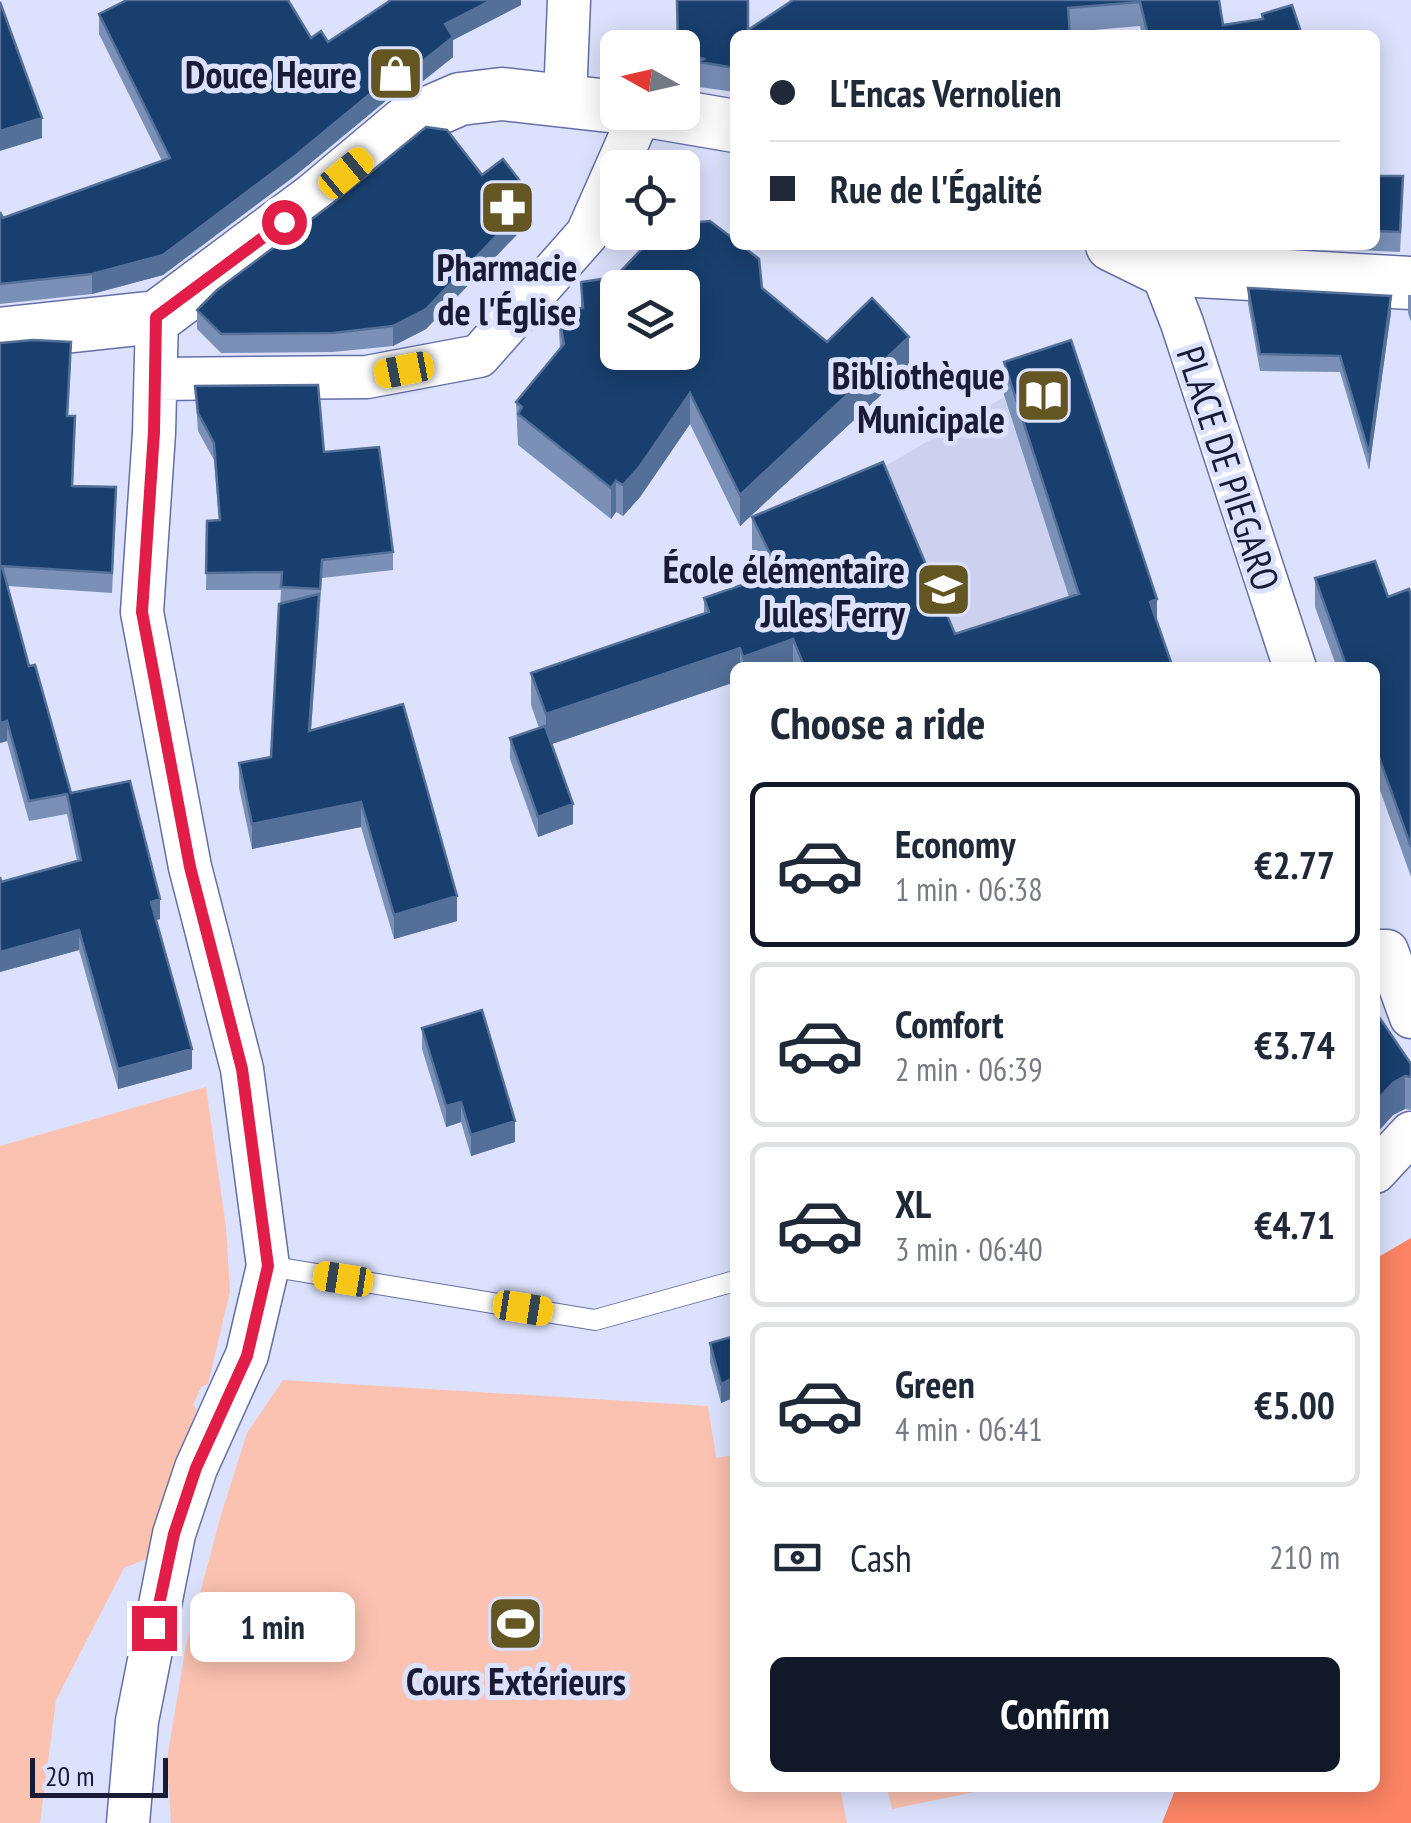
<!DOCTYPE html>
<html lang="en">
<head>
<meta charset="utf-8">
<style>
	body { margin:0; font-family:"PT Sans Narrow",sans-serif; background:#f2f2f3; color:#1f2937; height:100vh; display:flex; flex-direction:column; font-size:38px; white-space:nowrap }
	* { box-sizing:border-box; margin:0 }
	p { font-size:32px; color:#747a83 }
	.icon { flex:none; width:55px; height:55px; fill:none; stroke:currentColor; stroke-width:2; stroke-linecap:round; stroke-linejoin:round }
	.map { position:relative; flex:1; overflow:hidden }
	.details { position:absolute; left:730px; top:662px; width:650px; height:1130px; display:flex; flex-direction:column; background:#fff; border-radius:15px; box-shadow:0 5px 25px #0003 }
	.details>* { flex:none }
	.banner { position:absolute; left:730px; top:30px; width:650px; height:220px; border-radius:15px; box-shadow:0 5px 25px #0003; display:grid; align-content:center; height:220px; padding:0 40px; background:#fff }
	.needle { width:65px; rotate:278deg }
	.tools { position:absolute; left:600px; top:30px; display:grid; gap:20px }
	.tools a { display:grid; place-items:center; width:100px; height:100px; border-radius:15px; background:#fff; box-shadow:0 5px 25px #0003; font-size:50px }
	.scale { position:absolute; left:30px; bottom:25px; width:138px; box-sizing:border-box; padding-left:10px; border:5px solid #181b33; border-top:0; font-size:28px; line-height:35px; white-space:nowrap; color:#181b33; -webkit-text-stroke:8px #dce2fd; paint-order:stroke }
	.end { position:absolute; width:45px; height:45px; margin:-22px; border:12px solid #e11d48; background:#fff; box-shadow:0 0 0 5px #fff }
	.from { border-radius:50% }
	.bubble { position:absolute; height:70px; border-radius:15px; background:#fff; box-shadow:0 5px 25px #0003; font-size:32px; font-weight:700; line-height:70px; text-align:center }
	.car { position:absolute; width:30px; height:60px; margin:-30px -15px; border-radius:12px; box-shadow:0 0 8px 2px #0007; background:linear-gradient(#f5c518 24%,#345 0 40%,#f5c518 0 76%,#345 0 86%,#f5c518 0) }
	.banner b { display:flex; align-items:center; gap:35px; height:95px; font-size:38px }
	.banner b+b { border-top:2px solid #e0e1e3 }
	.banner i { width:25px; height:25px; background:#1f2937 }
	ul { padding:0; list-style:none }
	li { display:flex; align-items:center; gap:30px; height:165px; margin:0 20px 15px; padding:0 20px; border:5px solid #e0e1e3; border-radius:15px }
	li div { flex:1 }
	li b { display:block; font-size:38px }
	li em { font-style:normal; font-weight:700 }
	li.on { border-color:#111827 }
	li>.icon { width:90px; height:90px; stroke-width:1.5 }
	h2 { padding:0 40px; font-size:45px; line-height:120px }
	.pay { display:flex; align-items:center; gap:25px; height:110px; padding:0 40px; font-size:38px }
	.pay p { margin-inline-start:auto }
	.cta { display:flex; gap:20px; margin-top:auto; padding:20px 40px }
	.cta a { flex:1; height:115px; border-radius:15px; background:#111827; color:#fff; font-size:40px; font-weight:700; line-height:115px; text-align:center }
	.map>svg:first-child { display:block }
	.built { fill:#cbd1ee }
	.green { fill:#fbc1b1 }
	.forest { fill:#fb8364 }
	.lines { fill:none; stroke-linecap:round; stroke-linejoin:round }
	.service-casing { stroke:#646ea8; stroke-width:22 }
	.minor-casing { stroke:#646ea8; stroke-width:45 }
	.tertiary-casing { stroke:#646ea8; stroke-width:55 }
	.service { stroke:#fff; stroke-width:20 }
	.minor { stroke:#fff; stroke-width:42 }
	.tertiary { stroke:#fff; stroke-width:52 }
	.wall { fill:#7a90b6 }
	.shaded-wall { fill:#547099 }
	.building { fill:#193f6e; stroke:#547099; stroke-width:2.5; fill-rule:evenodd }
	.route { stroke:#e11d48; stroke-width:12 }
	.labels { text-anchor:middle; dominant-baseline:central; stroke-width:10; stroke-linejoin:round; paint-order:stroke }
	.poi-label { font-size:38px; font-weight:bold; fill:#181b33; stroke:#dce2fd; text-anchor:end }
	.street-label { font-size:38px; fill:#181b33; stroke:#dce2fd }
</style>
</head>
<body>
<div class="map">
<svg width="1411" height="1823" viewBox="0 0 1411 1823">
	<rect width="100%" height="100%" fill="#dce2fd"/>
	<path class="built" d="M1004 397 1087 651 954 667 875 472Z"/>
	<path class="green" d="M206 1087 226 1227 230 1292 208 1384 201 1387 193 1405 197 1409 158 1511 162 1517 154 1556 124 1568 56 1700 40 1823H0V1146Z
		M283 1380 708 1406 716 1458 735 1455V1788H840L847 1823H171L167 1759 186 1645 221 1515 247 1433Z
		M887 1788H994L892 1809Z"/>
	<path class="forest" d="M1411 1238V1823H1162L1176 1788H1375V1259Z"/>
	<g class="lines">
		<defs>
			<path id="service" d="M268 1266 595 1320 735 1281"/>
			<path id="minor" d="M565 99 569 0
				M1161 269 1182 323 1295 668
				M156 379 367 377 479 356 587 234 641 112
				M1375 951H1387L1411 1017
				M1375 1172 1411 1133
				M128 1823 137 1721 174 1534 196 1468 247 1355 268 1266 242 1069 190 867 142 612 154 433 157 317"/>
			<path id="tertiary" d="M653 112 735 126
				M1112 245 1161 269 1411 283
				M0 334 157 317 315 199 407 122 460 99 502 94 618 107"/>
		</defs>
		<use href="#service" class="service-casing"/>
		<use href="#minor" class="minor-casing"/>
		<use href="#tertiary" class="tertiary-casing"/>
		<use href="#service" class="service"/>
		<use href="#minor" class="minor"/>
		<use href="#tertiary" class="tertiary"/>
	</g>
	<path class="wall" d="M521 0V5L453 40V57L418 85 388 99 296 175 163 275 92 294 0 304V212L3 218 162 161 99 34V14L311 38 328 42Z
		M793 0H1219L1223 25 1262 19V14L1302 35H1142L1140 26 1070 32 735 35V92L699 87V81L682 76V48L748 30Z
		M482 175 533 218 426 329 393 346 333 352 221 353 197 329V310Z
		M1375 176 1403 197 1400 252 1354 250V245H1375Z
		M581 282 762 288 827 342 909 369 740 526 690 424 640 497 623 516 616 512 611 519 518 445 516 402 560 349 558 311 581 308Z
		M1248 288 1391 312 1369 470 1340 372 1260 371 1248 304Z
		M1408 295H1411V322L1408 313Z
		M0 343 71 362 68 416 75 436 73 486 116 507 112 593 8 586 29 666 71 793 160 919 156 920 192 1069 118 1089 79 950 0 972V877L1 882 77 861 67 814 29 821 7 741 0 743Z
		M1004 362 1157 622 1173 668H735V682L552 744 573 824 538 837 510 759V738L539 728 531 705V673L704 613V598L766 576 752 550V517L955 634 1069 597 1004 395Z
		M195 386 324 452 393 552V570L322 578 311 731 457 921 394 939 361 827 252 849 239 788V763L271 757 281 590H206L207 521 219 520 214 460 198 431Z
		M1315 578 1388 597 1411 595V877L1375 776V668H1337L1315 607Z
		M1375 1011 1411 1064V1110L1405 1109 1393 1115 1375 1135Z
		M422 1028 515 1142 471 1156 461 1122 446 1127 422 1049Z
		M735 1336V1397L721 1403 710 1362V1343Z"/>
	<path class="shaded-wall" d="M492 0H521V5L453 40V57L418 85 388 99 296 175 163 275 92 294V274L445 24Z
		M42 118V138L0 151V131Z
		M533 198V218L426 329 393 346V326Z
		M1391 296V312L1369 470V453Z
		M909 337V369L740 526V495Z
		M690 393V424L640 497 623 516V485Z
		M616 481V512L611 519V488Z
		M319 594V619L309 756V731Z
		M1157 599V632L1150 602Z
		M793 639V668H743V657Z
		M740 648V668H735V682L546 746V714Z
		M7 721V741L0 743V723Z
		M361 802V827L252 849V824Z
		M573 804V824L538 837V817Z
		M457 896V921L394 939V915Z
		M160 899V919L151 922V902Z
		M79 930V950L0 972V952Z
		M192 1049V1069L118 1089V1069Z
		M1405 1076V1109L1393 1115 1375 1135V1102L1393 1083Z
		M461 1102V1122L446 1127V1106Z
		M515 1121V1142L471 1156V1135Z
		M735 1377V1397L721 1403V1384Z"/>
	<path class="building" d="M127 0H288L311 38 321 31 328 42 391 0H492L445 24 453 37 418 65 388 79 296 155 163 255 92 274 0 284V212L3 218 170 158 99 14Z
		M677 0H748V30L793 0H1219L1223 25 1263 19 1262 14 1292 5 1302 35H1148L1140 2 1068 8 1070 35H735V68L699 62 704 59 682 52V48H678Z
		M0 2 42 118 0 131Z
		M426 127 447 130 482 175 503 159 533 198 426 309 393 326 333 333 221 334 197 310 217 290 333 203Z
		M1375 176H1403L1400 232 1375 231Z
		M682 221 686 223 710 221 735 240V245H741L759 259 762 288 827 342 872 298 909 337 740 495 690 393 640 466 623 485 616 481 611 488 518 414 522 407 516 402 564 344 558 311 583 308 581 282 615 277 658 232H682ZM618 288H682V352H618Z
		M1248 288 1391 296 1369 453 1340 356 1260 354Z
		M33 340 71 342 67 416H75L72 486 116 487 112 573 2 566 29 666 35 665 71 793 130 781 160 899 151 902 192 1049 118 1069 79 930 0 952V877L1 882 81 860 67 794 29 801 7 721 0 723V343Z
		M1071 340 1157 599 1150 602 1173 668H805L793 639 743 657 740 648 546 714 531 673 709 612 704 598 779 572 752 517 883 462 955 634 1079 594 1004 362Z
		M318 385 324 452 379 447 393 552 322 560 320 589 281 587 282 572 206 573 207 521 220 520 214 443 198 413 195 386Z
		M1375 561 1388 597 1409 589 1411 595V847L1375 746V668H1347L1315 578Z
		M319 594 309 731 403 704 457 896 394 915 361 802 252 824 239 763 271 757 279 604Z
		M545 726 573 804 538 817 510 738Z
		M482 1010 515 1121 471 1135 461 1102 446 1106 422 1028Z
		M1375 1011 1411 1064V1077L1405 1076 1393 1083 1375 1102Z
		M735 1336V1377L721 1384 710 1343Z"/>
	<g class="lines">
		<path class="route" d="M154 1628 174 1534 196 1468 247 1356 268 1266 242 1069 190 867 142 612 154 432 156 317 284 222"/>
	</g>
	<defs>
		<symbol id="shop-square" viewBox="-11 -11 22 22"><rect x="-9" y="-9" width="18" height="18" rx="4" fill="#635623" stroke="#dce2fd"/><path d="M-5-2.5h2.3a2.7 3.5 0 0 1 5.4 0H5L5.5 6h-11ZM-1.5-2.5h3a1.5 2.3 0 0 0-3 0Z" fill="#fff"/></symbol>
		<symbol id="pharmacy-square" viewBox="-11 -11 22 22"><rect x="-9" y="-9" width="18" height="18" rx="4" fill="#635623" stroke="#dce2fd"/><path d="M-2-6h4v4h4v4h-4v4h-4v-4h-4v-4h4Z" fill="#fff"/></symbol>
		<symbol id="library-square" viewBox="-11 -11 22 22"><rect x="-9" y="-9" width="18" height="18" rx="4" fill="#635623" stroke="#dce2fd"/><path d="M-6-4Q-3-5.5-.7-3.5V5Q-3 3-6 4ZM6-4Q3-5.5 .7-3.5V5Q3 3 6 4Z" fill="#fff"/></symbol>
		<symbol id="school-square" viewBox="-11 -11 22 22"><rect x="-9" y="-9" width="18" height="18" rx="4" fill="#635623" stroke="#dce2fd"/><path d="M0-5L7-2L0 1L-7-2ZM-4 1L0 2.5L4 1V4Q0 6-4 4Z" fill="#fff"/></symbol>
		<symbol id="stadium-square" viewBox="-11 -11 22 22"><rect x="-9" y="-9" width="18" height="18" rx="4" fill="#635623" stroke="#dce2fd"/><path d="M0-5a6.5 5 0 1 0 0 10a6.5 5 0 1 0 0-10ZM-3.5-1.8h7v3.6h-7Z" fill="#fff"/></symbol>
	</defs>
	<g fill-rule="evenodd">
		<use href="#shop-square" x="364" y="42" width="63" height="63"/>
		<use href="#pharmacy-square" x="476" y="176" width="63" height="63"/>
		<use href="#library-square" x="1012" y="364" width="63" height="63"/>
		<use href="#school-square" x="912" y="558" width="63" height="63"/>
		<use href="#stadium-square" x="484" y="1592" width="63" height="63"/>
	</g>
	<g class="labels">
		<g class="poi-label">
			<text x="357" y="73">Douce Heure</text>
			<text x="507" y="266" text-anchor="middle">Pharmacie<tspan x="507" dy="44">de l'Église</tspan></text>
			<text x="1005" y="374">Bibliothèque<tspan x="1005" dy="44">Municipale</tspan></text>
			<text x="905" y="568">École élémentaire<tspan x="905" dy="44">Jules Ferry</tspan></text>
			<text x="516" y="1680" text-anchor="middle">Cours Extérieurs</text>
		</g>
		<g class="street-label">
			<text transform="translate(1229 468) rotate(72)">PLACE DE PIEGARO</text>
		</g>
	</g>
</svg>
<div class="tools">
<a><svg class="needle" viewBox="-14 -14 28 28"><path d="M0-13l5 13h-10z" fill="#e53935"/><path d="M0 13l5-13h-10z" fill="#747a83"/></svg></a>
<a><svg class="icon" aria-label="locate" viewBox="0 0 24 24"><circle cx="12" cy="12" r="6"/><path d="M12 2v4M12 18v4M2 12h4M18 12h4"/></svg></a>
<a><svg class="icon" aria-label="layers" viewBox="0 0 24 24"><path d="M12 4l9 5-9 5-9-5zM3 14l9 5 9-5"/></svg></a>
</div>
<div class="scale">20 m</div>
<i class="end from" style="left:284px;top:222px"></i>
<i class="end" style="left:154px;top:1628px"></i>
<div class="bubble" style="left:190px;top:1592px;width:165px">1 min</div>
<i class="car" style="left:346px;top:173px;rotate:50deg"></i>
<i class="car" style="left:404px;top:370px;rotate:259deg"></i>
<i class="car" style="left:343px;top:1279px;rotate:279deg"></i>
<i class="car" style="left:523px;top:1308px;rotate:99deg"></i>
<div class="banner">
<b><i class="from"></i>L'Encas Vernolien</b>
<b><i></i>Rue de l'Égalité</b>
</div>
<section class="details">
<h2>Choose a ride</h2>
<ul>
<li class="on"><svg class="icon" aria-label="car" viewBox="0 0 24 24"><path d="M5 17H2v-5l4-1 3-4h7l3 4 3 1v5h-3M9 17h6M6 11h13"/><circle cx="7" cy="17" r="2"/><circle cx="17" cy="17" r="2"/></svg><div><b>Economy</b><p>1 min · 06:38</p></div><em>€2.77</em></li>
<li><svg class="icon" aria-label="car" viewBox="0 0 24 24"><path d="M5 17H2v-5l4-1 3-4h7l3 4 3 1v5h-3M9 17h6M6 11h13"/><circle cx="7" cy="17" r="2"/><circle cx="17" cy="17" r="2"/></svg><div><b>Comfort</b><p>2 min · 06:39</p></div><em>€3.74</em></li>
<li><svg class="icon" aria-label="car" viewBox="0 0 24 24"><path d="M5 17H2v-5l4-1 3-4h7l3 4 3 1v5h-3M9 17h6M6 11h13"/><circle cx="7" cy="17" r="2"/><circle cx="17" cy="17" r="2"/></svg><div><b>XL</b><p>3 min · 06:40</p></div><em>€4.71</em></li>
<li><svg class="icon" aria-label="car" viewBox="0 0 24 24"><path d="M5 17H2v-5l4-1 3-4h7l3 4 3 1v5h-3M9 17h6M6 11h13"/><circle cx="7" cy="17" r="2"/><circle cx="17" cy="17" r="2"/></svg><div><b>Green</b><p>4 min · 06:41</p></div><em>€5.00</em></li>
</ul>
<div class="pay"><svg class="icon" aria-label="cash" viewBox="0 0 24 24"><path d="M3 7h18v10H3z"/><circle cx="12" cy="12" r="2"/></svg>Cash<p>210 m</p></div>
<div class="cta"><a>Confirm</a></div>
</section>
</div>
</body>
</html>
